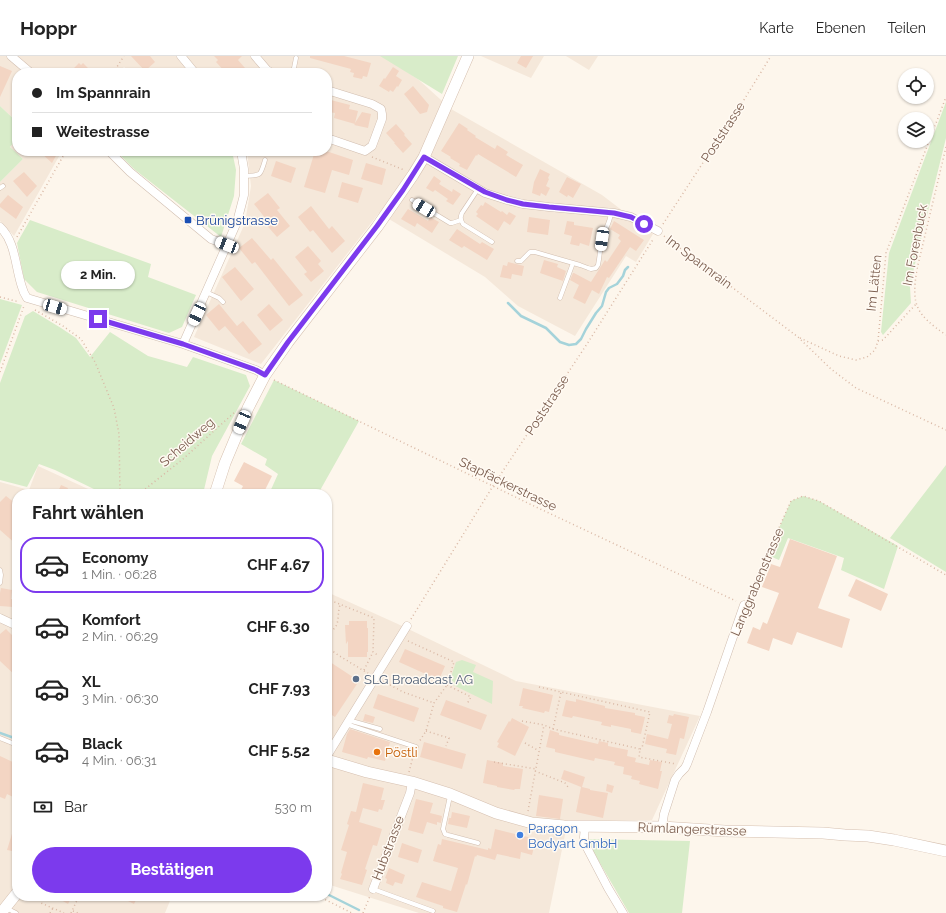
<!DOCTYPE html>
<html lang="de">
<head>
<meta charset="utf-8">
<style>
	body { margin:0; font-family:Raleway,sans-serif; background:#f6f6f6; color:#222; height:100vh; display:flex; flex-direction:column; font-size:15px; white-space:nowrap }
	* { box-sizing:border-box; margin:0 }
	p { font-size:13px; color:#767676 }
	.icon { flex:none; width:22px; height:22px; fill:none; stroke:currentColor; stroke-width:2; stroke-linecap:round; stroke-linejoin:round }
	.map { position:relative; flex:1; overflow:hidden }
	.drawer { position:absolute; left:12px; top:433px; width:320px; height:412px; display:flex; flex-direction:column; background:#fff; border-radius:16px; box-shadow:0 1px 3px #0004 }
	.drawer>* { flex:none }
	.guide { position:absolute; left:12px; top:12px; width:320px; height:88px; border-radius:16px; box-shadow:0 1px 3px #0004; display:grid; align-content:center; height:88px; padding:0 20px; background:#fff }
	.fabs { position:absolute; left:898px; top:12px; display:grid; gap:8px }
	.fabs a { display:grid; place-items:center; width:36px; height:36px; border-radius:50%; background:#fff; box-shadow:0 1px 3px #0004; font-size:20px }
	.end { position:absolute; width:18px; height:18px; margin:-9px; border:5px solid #7c3aed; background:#fff; box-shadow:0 0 0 2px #fff }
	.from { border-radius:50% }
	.bubble { position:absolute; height:28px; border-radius:14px; background:#fff; box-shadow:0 1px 3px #0004; font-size:13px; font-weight:700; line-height:28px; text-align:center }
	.car { position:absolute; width:12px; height:24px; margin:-12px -6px; border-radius:5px; box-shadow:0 0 3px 1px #0007; background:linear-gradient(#fff 24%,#345 0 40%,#fff 0 76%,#345 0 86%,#fff 0) }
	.guide b { display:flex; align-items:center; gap:14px; height:38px; font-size:15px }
	.guide b+b { border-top:1px solid #e0e0e0 }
	.guide i { width:10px; height:10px; background:#222 }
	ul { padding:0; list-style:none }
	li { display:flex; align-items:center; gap:12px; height:56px; margin:0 8px 6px; padding:0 12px; border:2px solid transparent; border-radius:16px }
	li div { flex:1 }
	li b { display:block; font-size:15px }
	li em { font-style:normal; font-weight:700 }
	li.current { border-color:#7c3aed }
	li>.icon { width:36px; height:36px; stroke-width:1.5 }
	h2 { padding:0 20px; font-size:18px; line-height:48px }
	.pay { display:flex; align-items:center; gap:10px; height:44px; padding:0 20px; font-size:15px }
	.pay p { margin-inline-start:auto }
	.cta { display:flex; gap:8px; margin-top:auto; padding:8px 20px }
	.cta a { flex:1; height:46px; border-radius:24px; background:#7c3aed; color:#fff; font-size:16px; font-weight:700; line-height:46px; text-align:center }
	header { display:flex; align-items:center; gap:24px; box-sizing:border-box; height:56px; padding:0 20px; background:#fff; border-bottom:1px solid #e0e0e0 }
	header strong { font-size:19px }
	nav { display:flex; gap:22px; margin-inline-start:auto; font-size:14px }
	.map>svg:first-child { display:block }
	.residential { fill:#f5e8da }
	.green { fill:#d8ecc9 }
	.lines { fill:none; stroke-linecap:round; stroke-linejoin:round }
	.stream { stroke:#a5d3da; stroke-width:2.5 }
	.building { fill:#f3d5c3 }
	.lane-casing { stroke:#d1beb0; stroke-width:5 }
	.street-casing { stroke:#d1beb0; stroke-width:9 }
	.secondary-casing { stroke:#d6c0b0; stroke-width:12 }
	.path { stroke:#d9b8a5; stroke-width:1.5; stroke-dasharray:1 3; stroke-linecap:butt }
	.lane { stroke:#fff; stroke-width:4 }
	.street { stroke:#fff; stroke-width:8 }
	.secondary { stroke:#fff; stroke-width:11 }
	.route { stroke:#7c3aed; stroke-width:5 }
	.transit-dot { fill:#1a4fb4; stroke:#fffaf3; stroke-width:1.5 }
	.service-dot { fill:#5c6f8a; stroke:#fffaf3; stroke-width:1.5 }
	.food-dot { fill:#e8710a; stroke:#fffaf3; stroke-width:1.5 }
	.shop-dot { fill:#3f7fe0; stroke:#fffaf3; stroke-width:1.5 }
	.labels { text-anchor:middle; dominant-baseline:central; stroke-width:3; stroke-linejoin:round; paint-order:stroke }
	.street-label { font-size:13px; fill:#7a5c4d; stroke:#fffaf3 }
	.transit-label { font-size:13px; fill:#164399; stroke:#fffaf3; text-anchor:start }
	.service-label { font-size:13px; fill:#4e5e75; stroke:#fffaf3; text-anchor:start }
	.food-label { font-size:13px; fill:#c56008; stroke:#fffaf3; text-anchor:start }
	.shop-label { font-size:13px; fill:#366cbe; stroke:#fffaf3; text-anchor:start }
</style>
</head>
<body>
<header>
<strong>Hoppr</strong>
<nav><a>Karte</a><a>Ebenen</a><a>Teilen</a></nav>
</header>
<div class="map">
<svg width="946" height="857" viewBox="0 0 946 857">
	<rect width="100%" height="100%" fill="#fdf6ec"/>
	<path class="residential" d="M0 0H383L419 24 451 53 602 139 653 178 636 206 626 200 575 280 518 250 485 221 379 157 261 308 194 281 245 167 251 130 247 95H327V17H130L124 11 119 17H17V66L0 50Z
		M481 0H544L531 22Z
		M566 0H598L589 14Z
		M17 83V95H62L14 180 0 165V126L23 103 10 91Z
		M38 410 99 438H17V840H172L165 857H0V426L29 434Z
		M327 536 400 569 516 625 700 660 652 764H568L549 857H419L327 828Z"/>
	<path class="green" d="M380 0H458L442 38Z
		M946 46V82L914 212 910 231 911 247 883 279 881 276 889 197Z
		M0 50 17 66V83L10 91 23 103 0 126Z
		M116 95H232L236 114 234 140 221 181 134 113Z
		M30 164 151 208 148 221 196 239 182 271 169 277 37 236 24 223 17 187Z
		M0 243 22 249 0 308Z
		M33 255 61 272 76 282 90 301 110 276 148 300 187 311 193 301 246 319 250 330 212 400 203 438H104L55 414 39 408 27 431 0 424V327L25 260Z
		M274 324 359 365 318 438H269L278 418 265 409 267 403 241 388Z
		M946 409V516L890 482Z
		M803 440 819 445 898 490 884 533 841 514 844 502 788 482 779 504 767 499 791 445Z
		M462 604 476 609 473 616 493 625 492 648 449 627 456 606Z
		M586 783 690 785 682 857H629Z"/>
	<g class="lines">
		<path class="stream" d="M508 247 521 260 546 272 560 286 569 289 576 288 581 283 586 273 596 257 602 250 606 236 609 232 617 228 623 220 625 214 628 211
			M0 677 17 683
			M327 838 359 854"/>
	</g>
	<path class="building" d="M131 0H150L155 6 145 15Z
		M214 0H242L238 4 245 12 240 17H226L216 6 218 4Z
		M310 0H344L371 7 367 21 363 20 362 23 353 21 354 17 350 16 351 13 310 2Z
		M521 0H533L526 12 517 7Z
		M79 7 81 9 83 7 93 17H79L74 12Z
		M0 10 12 15 0 41Z
		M393 11 399 15 396 20 402 24 398 31 397 30 393 36 390 34 389 36 379 30 384 22 385 23Z
		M413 30 429 49 427 56 420 58 404 38Z
		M327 43 350 49 349 53 358 55 355 67 362 56 371 58 368 72 354 69 355 68 334 62 335 57 329 56 330 53 327 52Z
		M459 67 468 73 467 74 476 80 475 81 495 93 497 89 508 96 506 99 523 109 516 121 478 98 477 100 476 99 467 114 459 110 460 108 450 102 451 101 441 95Z
		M396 68 405 78 404 79 412 88 403 97 394 87H395L386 77Z
		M39 95H54L57 98 52 107Z
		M315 95H326L353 104 349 119 332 114 325 137 304 131Z
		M276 105 296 112 291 127 271 120Z
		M366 107 386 113 382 129 361 123Z
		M540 113 550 118 548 122 549 123 546 130 550 132 546 140 541 137 540 140 532 137 534 126Z
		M24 116 37 130 27 141 13 125Z
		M434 120 441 125 439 128 452 136 453 133 461 138 453 149 446 145 448 143 435 134 433 136 426 132Z
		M567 121 581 128 573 142 568 139 567 141 559 136Z
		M342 126 363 132 358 147 338 141Z
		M268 137 280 152 277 154 290 170 277 181 263 165 266 163 254 148Z
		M8 139 23 151 16 163 0 151V148Z
		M485 146 501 156 502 155 507 159 509 156 516 160 510 169 504 165 498 175 476 160 478 158 476 156 481 149 483 150Z
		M311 150 329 173 332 170 345 185 332 197 313 174 310 176 298 161Z
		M408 153 428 165 430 161 439 166 432 177 417 167 415 171 401 163Z
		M529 161 550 164 548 179 527 176Z
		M567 165 574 166V169L593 172 589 190 580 187 579 190 570 188 572 180 564 178Z
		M614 165 644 184 636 195 630 191 609 222 607 221 599 238 592 234 585 248 573 242 579 229 570 224 573 217H574L591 226 605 204 607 206 621 185 618 182 620 179 610 173Z
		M457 173 480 188 482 186 494 193 487 204 464 190 462 192 449 184Z
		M252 182 271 204 273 202 303 239 289 250 255 206 252 208 239 192Z
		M308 190 321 205 318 208 324 215 311 226 304 218 307 216 295 201Z
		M544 204 558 208 557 211 566 215 563 225 540 217Z
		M508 206 524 210 522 220 512 218 511 223 500 221 503 209 507 210Z
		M235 211 254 233 241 245 222 221Z
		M219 248 237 270 243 265 262 288 249 298 225 270 219 275 206 259Z
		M269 248 283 264 270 275 257 259Z
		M244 406 272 420 263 438H239L243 430 234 425Z
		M61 429 68 432 66 438H57Z
		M6 440 15 447 12 450 17 455V489L0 474V446Z
		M790 483 837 500 818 552 850 563 842 592 797 576 792 589 773 582 769 595 747 587 753 571 760 574 763 566 767 568 779 537 762 531 771 508 780 511Z
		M856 523 888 538 881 555 848 540Z
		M1 532 12 534 11 543H14L13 551 0 550V537Z
		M349 565H367V572H368V596H367V601H348V585L346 588 345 569H349Z
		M6 573 17 584V621L0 605V578Z
		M405 593 445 610 439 624 399 606Z
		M327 604 359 625 335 661 327 656V644L332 636 327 633Z
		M523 632 553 639 549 656 545 655 544 657 522 652 523 650H519Z
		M378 638 419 652 414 666 373 652Z
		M576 643 605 650V652L635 657V659L645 661 641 678 631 676V673L611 669V671L601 669 602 666 592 664 573 660 572 662 562 660 566 644 576 646Z
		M446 644 487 659 481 674 440 659Z
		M365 658 375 661 373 667 363 665Z
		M674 658 689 661 684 683 680 682 676 699 666 697 667 693 645 688 647 678 668 683 672 668 667 667 669 659 673 660Z
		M512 662 529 671 515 700 497 691 499 687 497 686 509 665 510 666Z
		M350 673 390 686 385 705 368 701 367 703 342 696 347 678Z
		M550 674 559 677V679L598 688 599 685 608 687V690L628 694 627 700 636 702 635 706 649 709 650 704 662 706 660 715H662L658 733 639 728 640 725 631 723 632 720 623 718 624 711 614 709 615 706 595 702 594 705 555 696V693L546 691Z
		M424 686 466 698 462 713 420 701Z
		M0 700 17 708V743L7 738 5 743 0 741Z
		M487 704 503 707V710L523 713 520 733H515L514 734 497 731V730L483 727Z
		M564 714 585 721 582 731 590 733V734L608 737 603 762 576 756 581 731 561 723Z
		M363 727 384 732 381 744H385L382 754 379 753 378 756 363 752 359 766 382 773 377 790 373 789 365 813 367 814 362 829 340 823 342 818 341 817 347 796 341 794 349 769 347 768 351 755 356 756Z
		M607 728 614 730 612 737 606 735Z
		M539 739 563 743 560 763 536 760Z
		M416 743 433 747 430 757 442 760 441 767 437 766V769L427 766 423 778 408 774Z
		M452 756 470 760 467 772 448 768 449 762H451Z
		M15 768H17V796L7 794Z
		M495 773 536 783 532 799 521 796 520 803 497 798 495 804 477 799 476 801 475 800 467 829 466 828 457 856 443 852V850L416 841 422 826 451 835 458 812 433 805 438 788 441 789 442 783 488 794V792L491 793Z
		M402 787 422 794 418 807 398 801Z
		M389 812 405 819 402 828 395 826 393 830 386 827 387 823 385 822Z
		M54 840H68L71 842 68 848Z
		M118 840H138L134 848Z"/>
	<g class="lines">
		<defs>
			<path id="lane" d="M293 17 296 2
				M244 120C261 119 260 121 265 104
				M0 132 3 130
				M478 133 462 157C460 161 460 164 463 168L492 186
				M412 144 450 167H452L461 164
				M517 205H521L530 196H535L580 209 588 212 591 213 596 212 598 209C600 200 600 191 602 182 605 173 610 167 611 157
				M206 236 219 242 223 246
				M560 242 573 207
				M0 514 1 519 0 527
				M348 664 380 673
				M346 668 416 691
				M0 682 17 689
				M450 740 443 773 445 778 448 779 478 787
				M373 833 433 855
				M6 852 16 857"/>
			<path id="street" d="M11 0 31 17
				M181 0 195 17
				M255 0 267 14 272 17
				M327 34 372 48 381 53 382 58V63L372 90 365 95 327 82
				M109 95 130 116 211 183 227 189
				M424 101 485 137 507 144 523 148 549 151 614 157 631 161 658 175
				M0 171C16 186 15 211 22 231 23 235 25 239 27 242L183 288 256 314 265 319
				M183 288 237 166 244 139V113L241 95
				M0 562 17 570
				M327 700 407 570
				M585 771 584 781 585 788 608 832 623 857
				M662 771 664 758 675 724 679 718 685 712 687 708 707 656 744 549
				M373 833 410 737 412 726"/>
			<path id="secondary" d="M215 438 225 407 248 352 265 319 288 286 377 171 413 119 424 101 468 0
				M327 704 367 716 412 726 450 738 496 757 532 767 564 770 662 771 725 775 823 777 845 779 868 780 894 784 946 795
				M1 857 17 837"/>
		</defs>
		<use href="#lane" class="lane-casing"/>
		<use href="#street" class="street-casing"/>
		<use href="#secondary" class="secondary-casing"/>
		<path class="path" d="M113 17 124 0
			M946 91 917 213C911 250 916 258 946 279
			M372 101 404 114
			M663 168 742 47 771 0
			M664 180 798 281 831 313 856 332 946 374
			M17 181 66 95
			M0 241 16 245 19 244
			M35 254 63 270 81 283 95 306 114 352 119 378 120 438
			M800 282 839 300 856 304 867 301 875 294 878 285 886 197 946 41
			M878 285 883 284 916 248
			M0 316 24 250
			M274 324 536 451 736 545
			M139 438 183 403 236 355
			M748 541 791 445 803 440 819 445 946 519
			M327 543 374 562 373 596 379 600
			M411 563 493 430 587 288 654 182
			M327 578C342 570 336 562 340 549
			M408 585 454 606 447 629 434 647 426 675 419 686
			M327 591 338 599 369 618
			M364 614 373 596
			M383 625 403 636 434 647
			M447 629 471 641 467 648
			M539 631 650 656 642 692 640 693
			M522 665 544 669 553 673 640 693 639 701 676 708
			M553 673 561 636
			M426 675 449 682 446 690
			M525 687 539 695
			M494 706 536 713
			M535 715 565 727 568 731
			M409 716 414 697
			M528 755 544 669
			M44 840 41 847 64 857
			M318 840 352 857
			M73 855 78 857
			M50 857 53 852
			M71 857 79 840
			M363 857 370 840"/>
		<use href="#lane" class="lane"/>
		<use href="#street" class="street"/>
		<use href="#secondary" class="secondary"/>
	</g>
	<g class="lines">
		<path class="route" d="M98 263 183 288 256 314 265 319 288 286 377 170 403 134 424 101 485 136 507 144 523 148 549 151 614 157 631 161 644 168"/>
	</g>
	<rect class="transit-dot" x="184" y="160" width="8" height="8" rx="2"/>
	<circle class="service-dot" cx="356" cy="623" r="4"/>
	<circle class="food-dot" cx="377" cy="696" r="4"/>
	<circle class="shop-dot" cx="520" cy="779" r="4"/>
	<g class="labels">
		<g class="street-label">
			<text transform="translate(723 76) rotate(-57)">Poststrasse</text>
			<text transform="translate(915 189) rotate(-79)">Im Forenbuck</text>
			<text transform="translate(699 206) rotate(37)">Im Spannrain</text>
			<text transform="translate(874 227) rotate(-84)">Im Lätten</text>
			<text transform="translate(547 349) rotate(-57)">Poststrasse</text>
			<text transform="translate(187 386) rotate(-41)">Scheidweg</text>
			<text transform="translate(508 428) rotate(26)">Stapfäckerstrasse</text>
			<text transform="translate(757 526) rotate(-67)">Langgrabenstrasse</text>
			<text transform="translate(692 773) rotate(2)">Rümlangerstrasse</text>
			<text transform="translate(388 792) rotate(-69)">Hubstrasse</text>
		</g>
		<g class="transit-label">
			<text x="196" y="164">Brünigstrasse</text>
		</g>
		<g class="service-label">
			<text x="364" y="623">SLG Broadcast AG</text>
		</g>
		<g class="food-label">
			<text x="385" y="696">Pöstli</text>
		</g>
		<g class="shop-label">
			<text x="528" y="772">Paragon<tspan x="528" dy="15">Bodyart GmbH</tspan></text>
		</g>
	</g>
</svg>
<div class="fabs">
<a><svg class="icon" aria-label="locate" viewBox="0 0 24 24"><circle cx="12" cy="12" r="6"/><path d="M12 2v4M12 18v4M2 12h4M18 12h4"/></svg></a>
<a><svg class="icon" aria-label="layers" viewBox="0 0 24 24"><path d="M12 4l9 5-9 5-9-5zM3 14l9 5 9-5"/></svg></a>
</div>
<i class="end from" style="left:644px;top:168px"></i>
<i class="end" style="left:98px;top:263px"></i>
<div class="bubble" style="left:61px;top:205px;width:74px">2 Min.</div>
<i class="car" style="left:424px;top:152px;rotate:301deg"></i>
<i class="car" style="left:602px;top:183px;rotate:188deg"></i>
<i class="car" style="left:227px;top:189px;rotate:291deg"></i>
<i class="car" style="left:55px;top:251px;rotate:106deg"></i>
<i class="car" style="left:197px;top:258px;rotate:205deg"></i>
<i class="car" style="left:242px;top:366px;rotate:203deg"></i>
<div class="guide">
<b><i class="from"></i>Im Spannrain</b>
<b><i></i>Weitestrasse</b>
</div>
<section class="drawer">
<h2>Fahrt wählen</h2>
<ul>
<li class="current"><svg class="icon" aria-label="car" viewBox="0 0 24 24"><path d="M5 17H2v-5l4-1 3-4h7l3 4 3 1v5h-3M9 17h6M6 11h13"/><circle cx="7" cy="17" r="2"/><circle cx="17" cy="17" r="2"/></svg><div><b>Economy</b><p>1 Min. · 06:28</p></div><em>CHF 4.67</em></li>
<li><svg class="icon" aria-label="car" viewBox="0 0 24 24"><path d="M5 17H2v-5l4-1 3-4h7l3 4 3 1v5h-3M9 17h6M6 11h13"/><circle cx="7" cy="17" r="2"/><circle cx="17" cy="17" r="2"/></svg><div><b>Komfort</b><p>2 Min. · 06:29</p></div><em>CHF 6.30</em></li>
<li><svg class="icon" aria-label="car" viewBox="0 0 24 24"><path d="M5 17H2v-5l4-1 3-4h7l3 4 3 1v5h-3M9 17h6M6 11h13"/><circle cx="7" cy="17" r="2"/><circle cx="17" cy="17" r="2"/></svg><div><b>XL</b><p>3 Min. · 06:30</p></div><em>CHF 7.93</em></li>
<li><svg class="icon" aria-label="car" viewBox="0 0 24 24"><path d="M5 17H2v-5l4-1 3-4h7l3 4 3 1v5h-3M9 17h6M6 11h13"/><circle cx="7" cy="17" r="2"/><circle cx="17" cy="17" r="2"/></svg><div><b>Black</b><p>4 Min. · 06:31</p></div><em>CHF 5.52</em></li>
</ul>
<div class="pay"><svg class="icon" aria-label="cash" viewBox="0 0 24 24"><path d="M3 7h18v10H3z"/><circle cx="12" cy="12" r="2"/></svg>Bar<p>530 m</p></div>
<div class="cta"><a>Bestätigen</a></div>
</section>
</div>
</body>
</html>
